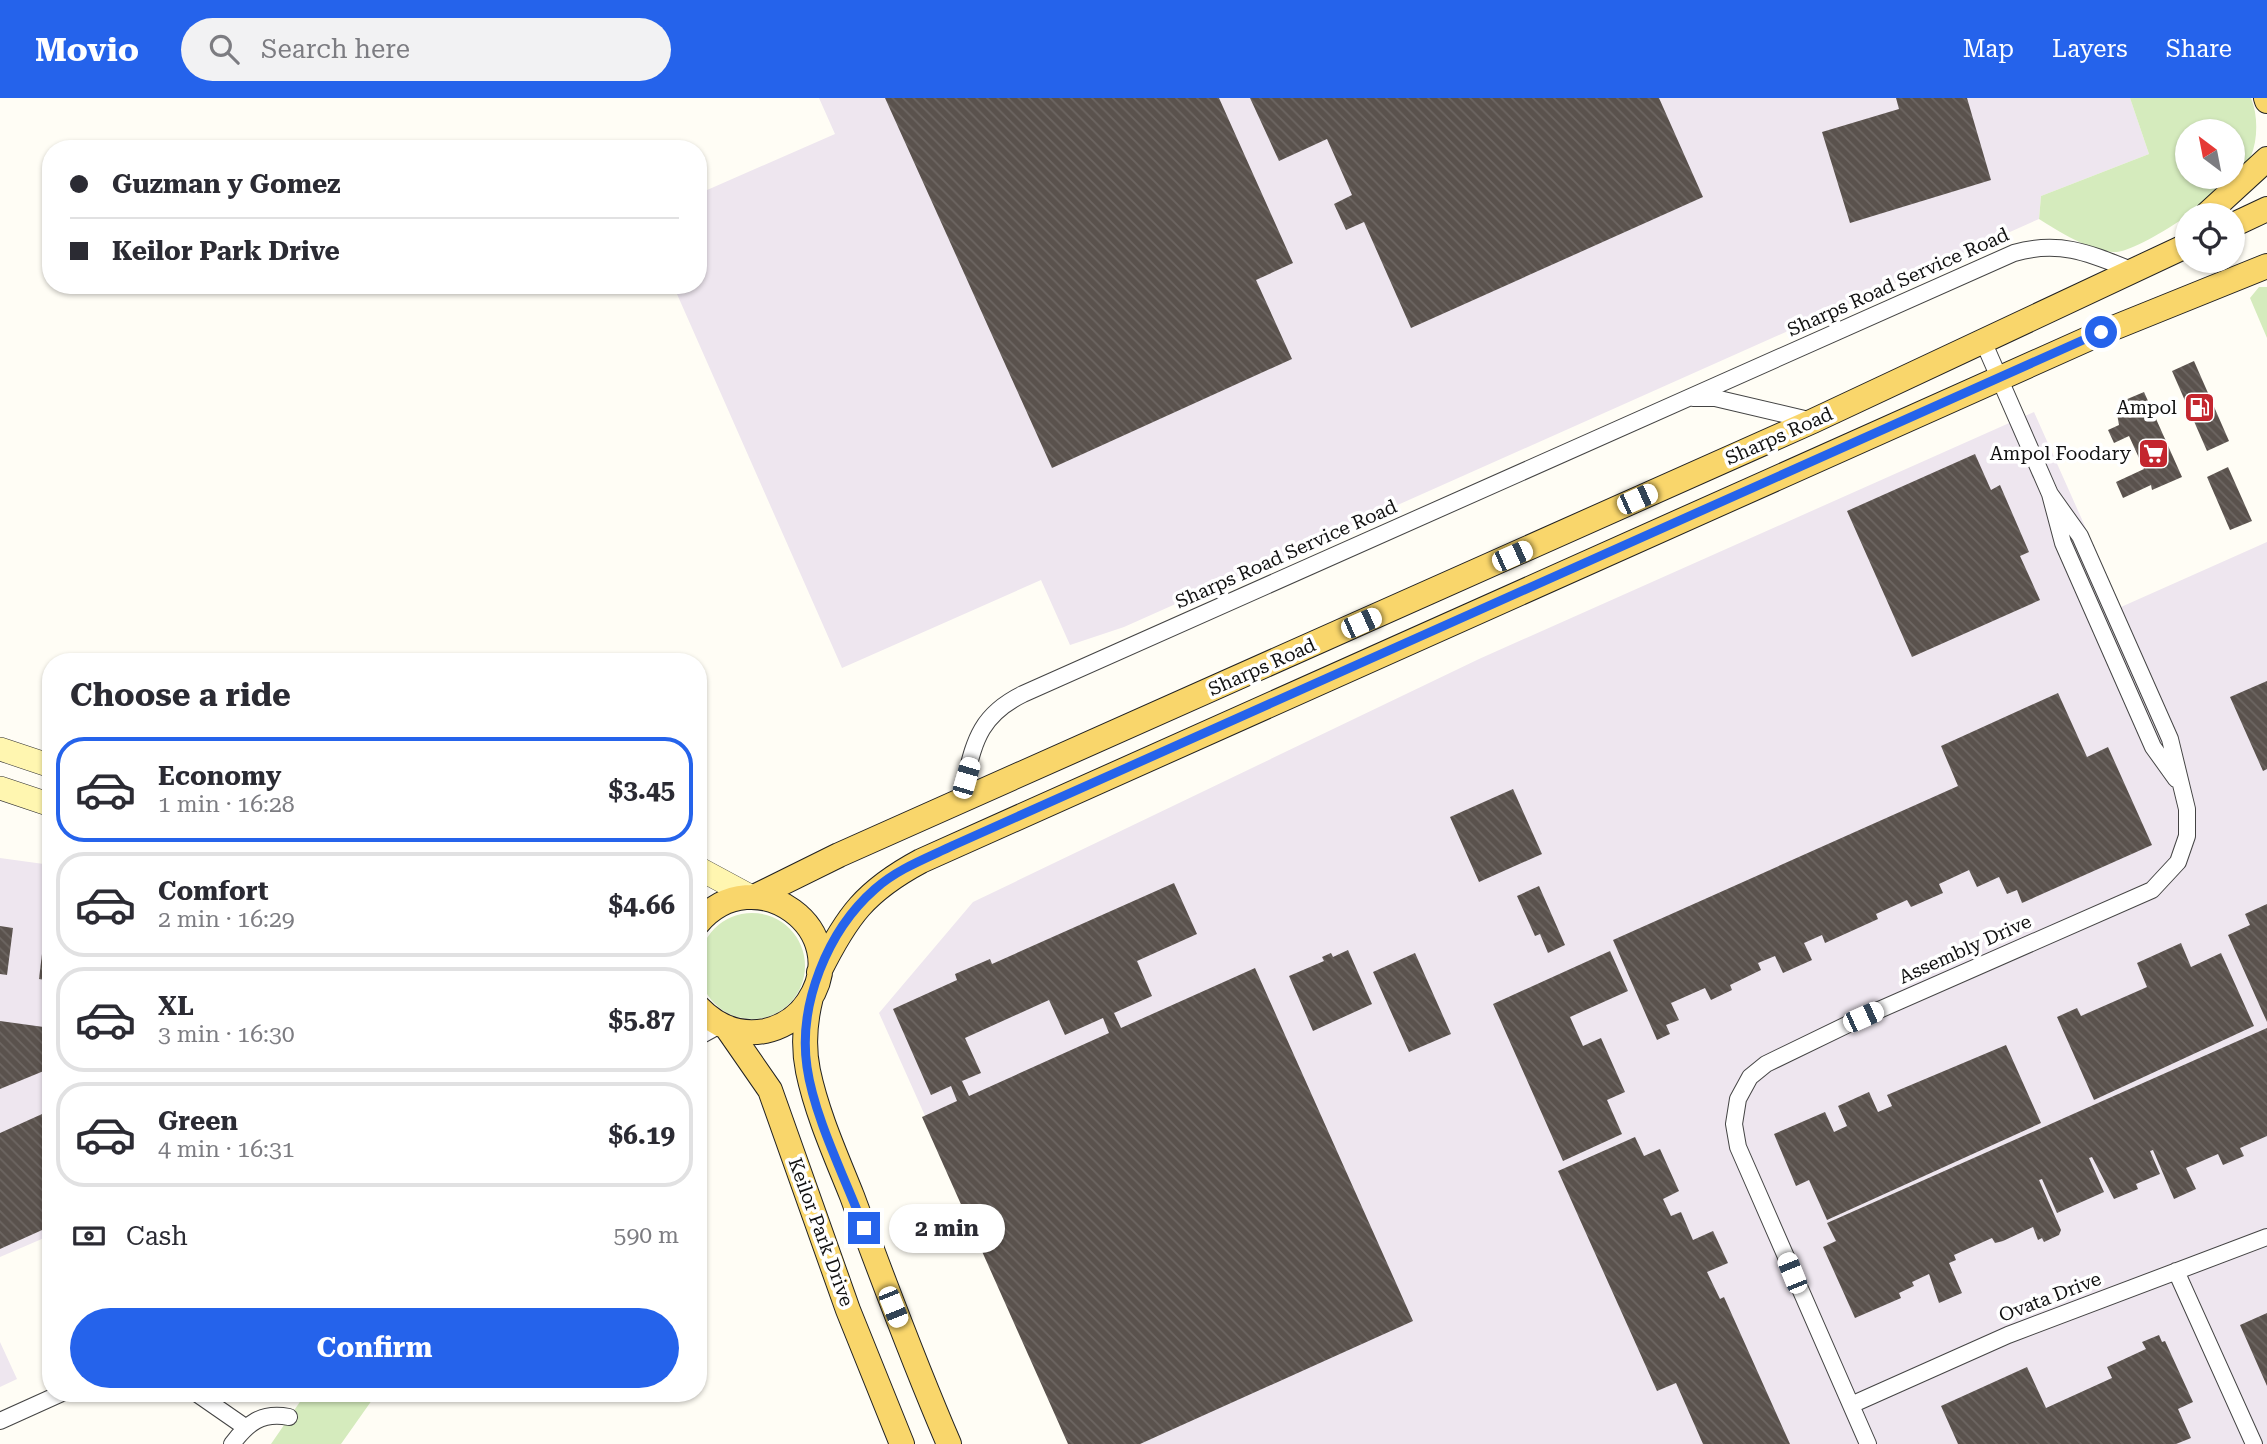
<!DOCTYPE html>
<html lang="en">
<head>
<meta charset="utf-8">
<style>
	body { margin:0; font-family:"Roboto Serif",serif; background:#f2f2f3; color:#2b2b33; height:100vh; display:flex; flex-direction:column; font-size:26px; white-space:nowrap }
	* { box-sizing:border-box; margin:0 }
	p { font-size:23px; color:#7c7c81 }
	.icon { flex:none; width:38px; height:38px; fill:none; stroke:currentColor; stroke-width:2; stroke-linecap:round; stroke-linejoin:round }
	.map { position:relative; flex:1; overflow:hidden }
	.drawer { position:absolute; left:42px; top:555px; width:665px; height:749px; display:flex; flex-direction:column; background:#fff; border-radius:28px; box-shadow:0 2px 5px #0004 }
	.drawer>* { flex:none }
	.banner { position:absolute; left:42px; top:42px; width:665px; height:154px; border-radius:28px; box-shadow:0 2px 5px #0004; display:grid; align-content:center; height:154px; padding:0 28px; background:#fff }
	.needle { width:46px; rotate:328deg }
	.tools { position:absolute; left:2175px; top:21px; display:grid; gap:14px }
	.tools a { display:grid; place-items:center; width:70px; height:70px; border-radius:50%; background:#fff; box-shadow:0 2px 5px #0004; font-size:35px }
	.end { position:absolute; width:32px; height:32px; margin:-16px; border:9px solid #2563eb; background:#fff; box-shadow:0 0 0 4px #fff }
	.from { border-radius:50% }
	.bubble { position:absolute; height:49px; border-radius:24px; background:#fff; box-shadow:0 2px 5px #0004; font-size:23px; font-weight:700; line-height:49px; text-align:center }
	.car { position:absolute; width:21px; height:42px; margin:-21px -10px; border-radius:9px; box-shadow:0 0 5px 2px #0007; background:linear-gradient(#fff 24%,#345 0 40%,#fff 0 76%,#345 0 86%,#fff 0) }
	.banner b { display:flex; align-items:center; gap:24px; height:66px; font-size:26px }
	.banner b+b { border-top:2px solid #e1e1e2 }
	.banner i { width:18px; height:18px; background:#2b2b33 }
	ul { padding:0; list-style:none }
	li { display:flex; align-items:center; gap:21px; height:105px; margin:0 14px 10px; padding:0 14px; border:4px solid #e1e1e2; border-radius:28px }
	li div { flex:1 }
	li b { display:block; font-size:26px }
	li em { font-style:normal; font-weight:700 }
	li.current { border-color:#2563eb }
	li>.icon { width:63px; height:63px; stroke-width:1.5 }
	h2 { padding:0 28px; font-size:32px; line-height:84px }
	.pay { display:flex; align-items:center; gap:18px; height:77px; padding:0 28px; font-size:26px }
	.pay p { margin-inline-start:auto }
	.action { display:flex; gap:14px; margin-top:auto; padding:14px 28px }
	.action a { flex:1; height:80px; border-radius:42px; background:#2563eb; color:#fff; font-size:28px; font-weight:700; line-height:80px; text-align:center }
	header { display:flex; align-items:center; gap:42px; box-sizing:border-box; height:98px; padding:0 35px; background:#2563eb; color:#fff }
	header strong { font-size:33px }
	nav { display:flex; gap:38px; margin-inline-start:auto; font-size:24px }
	.search { width:490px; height:63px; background:#f2f2f3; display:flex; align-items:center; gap:18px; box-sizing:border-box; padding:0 24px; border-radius:38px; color:#7c7c81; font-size:26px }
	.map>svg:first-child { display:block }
	.industrial { fill:#eee6ef }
	.grass { fill:#d5ebbd; fill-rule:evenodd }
	.building { fill:url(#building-back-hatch); fill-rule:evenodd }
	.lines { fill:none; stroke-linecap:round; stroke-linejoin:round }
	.street-casing { stroke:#444; stroke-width:18 }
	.secondary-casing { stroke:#333; stroke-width:24 }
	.primary-casing { stroke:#222; stroke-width:26 }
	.street { stroke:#fff; stroke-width:16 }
	.secondary { stroke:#fff6b0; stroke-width:23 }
	.primary { stroke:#f9d66b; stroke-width:24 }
	.route { stroke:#2563eb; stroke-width:9 }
	.labels { text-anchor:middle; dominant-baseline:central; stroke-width:7; stroke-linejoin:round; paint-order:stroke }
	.street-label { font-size:19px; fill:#111; stroke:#fff }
	.poi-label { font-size:19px; fill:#111; stroke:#fff; text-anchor:end }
</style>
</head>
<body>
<header>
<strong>Movio</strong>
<div class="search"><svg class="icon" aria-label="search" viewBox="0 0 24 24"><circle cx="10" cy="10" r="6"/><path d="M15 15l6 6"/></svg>Search here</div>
<nav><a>Map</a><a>Layers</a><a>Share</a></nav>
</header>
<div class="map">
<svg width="2267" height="1346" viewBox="0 0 2267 1346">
	<defs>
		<pattern id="building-back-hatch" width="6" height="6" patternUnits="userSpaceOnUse" patternTransform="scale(1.75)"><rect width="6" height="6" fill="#5a524d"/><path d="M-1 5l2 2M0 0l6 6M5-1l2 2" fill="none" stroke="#6d6662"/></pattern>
	</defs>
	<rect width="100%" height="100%" fill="#fffdf5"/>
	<path class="industrial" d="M819 0H2130L2149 56 2041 98 2039 121 1124 529 1070 547 1041 482 842 570 673 187H698V96L835 36Z
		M2034 314 2121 509 2267 444V1346H1072L879 915 973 804 1479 561Z
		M0 760 51 767V1137L0 1159Z
		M0 1244 17 1281 0 1289Z"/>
	<path class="grass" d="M2130 0H2251C2258 17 2258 41 2251 58 2241 85 2146 151 2117 154 2094 156 2058 133 2039 121L2041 98 2149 56ZM2188 33H2233V79H2188Z
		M2259 189H2267V240L2250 200Z
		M699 868a53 53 0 1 1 106 0a53 53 0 1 1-106 0Z
		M306 1295H377L341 1346H271Z"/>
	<path class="building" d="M885 0H1219L1293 165 1256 182 1292 261 1052 370Z
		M1250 0H1659L1703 99 1411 230 1364 124 1346 132 1334 106 1352 97 1327 41 1279 63Z
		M1896 0H1967L1991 82 1850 125 1822 34 1899 11Z
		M2194 263 2229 343 2207 353 2172 273Z
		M2144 294 2182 379 2152 392 2151 387 2123 400 2116 384 2144 371 2129 338 2114 345 2108 332 2119 327 2116 310 2127 306 2125 302Z
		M1975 356 1991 392 2000 387 2029 454 2020 458 2040 502 1912 559 1847 413Z
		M2228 369 2252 423 2230 432 2207 379Z
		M2267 583V671L2263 673 2230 599Z
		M2058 595 2087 659 2108 649 2152 747 2022 805 2017 792 2007 796 1999 779 1977 789 1969 772 1939 786 1943 795 1911 809 1907 802 1876 816 1878 821 1825 845 1822 837 1804 845 1812 862 1783 875 1775 858 1758 865 1761 872 1730 887 1732 892 1711 902 1705 890 1671 905 1679 922 1666 927 1670 936 1657 942 1613 842 1958 688 1941 648Z
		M1513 691 1542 756 1479 784 1450 719Z
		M1174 785 1197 836 1137 863 1152 898 1114 915 1121 930 1255 870 1413 1223 1140 1346H1068L922 1019 957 1003 951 988 931 997 893 911 957 882 955 876 990 861 992 866ZM1049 902 1065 937 1103 920 1109 935 969 998 962 983 981 975 965 940Z
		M1539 788 1565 847 1548 855 1540 836 1535 838 1517 798Z
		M2267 806V924L2228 837 2250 827 2245 816Z
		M0 828 13 830 7 877 0 876Z
		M44 839 51 840V883L39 881Z
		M2181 845 2191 869 2221 855 2254 928 2094 1002 2057 919 2077 910 2081 918 2147 889 2137 865Z
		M1348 852 1372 906 1313 933 1289 878 1324 863 1322 859 1331 855 1333 859Z
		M1610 853 1628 893 1570 919 1583 948 1601 940 1625 994 1607 1002 1622 1036 1563 1063 1493 906Z
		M1415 855 1451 936 1409 954 1373 874Z
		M0 923 51 930V970L0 991Z
		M2267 930V1038L2240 1050 2244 1058 2223 1067 2218 1056 2186 1070 2196 1091 2174 1101 2153 1052 2150 1053 2160 1076 2136 1086 2138 1091 2114 1101 2092 1059 2089 1060 2104 1094 2057 1115 2042 1081 2039 1082 2061 1132 2059 1137 2044 1144 2042 1140 2038 1142 2033 1129 2003 1143 1995 1145 1992 1140 1954 1157 1956 1162 1949 1165 1962 1195 1939 1205 1929 1176 1912 1184 1914 1188 1899 1195 1901 1200 1855 1220 1823 1149 1836 1143 1827 1125Z
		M2006 947 2041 1025 1827 1122 1809 1082 1796 1088 1774 1036 1825 1014 1834 1034 1847 1028 1838 1008 1869 994 1878 1014 1892 1008 1887 997Z
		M51 1012V1128L0 1151V1035Z
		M1635 1039 1644 1058 1660 1051 1679 1093 1663 1101 1671 1118 1681 1114 1693 1142 1713 1133 1728 1165 1707 1174 1720 1201 1724 1199 1790 1346H1703L1676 1285 1657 1293 1558 1073Z
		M2267 1215V1288L2240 1227Z
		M2159 1237 2162 1244 2165 1243 2193 1304 2178 1311 2191 1340 2176 1346H1958L1941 1308 2027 1269 2046 1310 2112 1280 2107 1269 2146 1251 2142 1244Z"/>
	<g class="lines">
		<defs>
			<path id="street" d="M1983 243 2050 396 2063 445 2153 649 2176 681
				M1693 300H1715L1813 323
				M959 704C974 653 972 621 1023 596L2014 155C2059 142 2089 155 2131 172
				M698 939 720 927
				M2176 1173 2254 1346
				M196 1295 245 1329
				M1851 1307 2008 1237 2267 1139
				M0 1323 62 1295
				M232 1346C248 1325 261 1314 289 1319
				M1868 1346 1738 1049 1734 1026 1738 1001 1750 979 1766 966 1863 919 2152 792 2178 764 2187 738V711L2170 641 2080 438 2050 396"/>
			<path id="secondary" d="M0 651 51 668
				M0 690 51 707
				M698 770 750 798"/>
			<path id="primary" d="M2266 0 2267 3
				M2206 117 2267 61
				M2233 127 2267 111
				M756 798 839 757 1813 323 2188 147
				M698 825C755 758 856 833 808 904 798 919 783 929 765 933 739 938 716 928 698 909
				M819 874C847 818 865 793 921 763L2101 235 2267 168
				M811 899C805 923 803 949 808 973 817 1016 836 1058 852 1098 883 1182 914 1265 949 1346
				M727 930 770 992 848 1212 902 1346"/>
		</defs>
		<use href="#street" class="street-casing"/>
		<use href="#secondary" class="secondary-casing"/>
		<use href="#primary" class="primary-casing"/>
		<use href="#street" class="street"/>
		<use href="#secondary" class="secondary"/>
		<use href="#primary" class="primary"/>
	</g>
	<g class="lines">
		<path class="route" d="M864 1130C846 1082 814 1019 807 969 798 907 827 833 875 791 897 771 927 760 954 747L2101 234"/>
	</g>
	<defs>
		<symbol id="fuel-square" viewBox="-11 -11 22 22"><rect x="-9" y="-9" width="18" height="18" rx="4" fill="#c4262e" stroke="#fff"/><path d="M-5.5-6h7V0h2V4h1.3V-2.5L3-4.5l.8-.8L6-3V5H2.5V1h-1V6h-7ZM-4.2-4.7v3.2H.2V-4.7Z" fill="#fff"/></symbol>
		<symbol id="supermarket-square" viewBox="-11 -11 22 22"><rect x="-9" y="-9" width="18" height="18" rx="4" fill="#c4262e" stroke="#fff"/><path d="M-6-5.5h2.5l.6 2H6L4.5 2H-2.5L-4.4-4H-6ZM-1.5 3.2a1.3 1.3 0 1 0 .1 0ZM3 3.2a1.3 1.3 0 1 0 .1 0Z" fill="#fff"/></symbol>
	</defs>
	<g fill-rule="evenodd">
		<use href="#fuel-square" x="2182" y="292" width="35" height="35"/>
		<use href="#supermarket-square" x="2136" y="338" width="35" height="35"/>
	</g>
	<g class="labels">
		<g class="street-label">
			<text transform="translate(1898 184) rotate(-24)">Sharps Road Service Road</text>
			<text transform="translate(1779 338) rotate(-24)">Sharps Road</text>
			<text transform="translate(1286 456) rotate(-24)">Sharps Road Service Road</text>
			<text transform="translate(1262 569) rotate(-24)">Sharps Road</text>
			<text transform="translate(1965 851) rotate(-24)">Assembly Drive</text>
			<text transform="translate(821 1134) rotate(70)">Keilor Park Drive</text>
			<text transform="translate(2050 1199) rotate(-21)">Ovata Drive</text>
		</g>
		<g class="poi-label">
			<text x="2177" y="309">Ampol</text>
			<text x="2131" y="355">Ampol Foodary</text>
		</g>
	</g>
</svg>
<div class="tools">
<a><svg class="needle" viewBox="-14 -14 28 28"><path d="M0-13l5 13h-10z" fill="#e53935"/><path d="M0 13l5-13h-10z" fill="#7c7c81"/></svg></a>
<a><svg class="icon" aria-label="locate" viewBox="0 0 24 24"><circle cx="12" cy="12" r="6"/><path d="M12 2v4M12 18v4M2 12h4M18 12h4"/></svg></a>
</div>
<i class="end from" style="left:2101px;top:234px"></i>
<i class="end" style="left:864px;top:1130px"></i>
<div class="bubble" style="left:889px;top:1106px;width:116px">2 min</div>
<i class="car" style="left:1637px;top:401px;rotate:66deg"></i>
<i class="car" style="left:1512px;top:458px;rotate:66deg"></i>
<i class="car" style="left:1361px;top:525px;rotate:66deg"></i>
<i class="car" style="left:966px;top:680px;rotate:16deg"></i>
<i class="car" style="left:1863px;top:919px;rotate:66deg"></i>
<i class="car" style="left:1792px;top:1175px;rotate:338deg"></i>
<i class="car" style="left:893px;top:1209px;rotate:158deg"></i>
<div class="banner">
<b><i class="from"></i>Guzman y Gomez</b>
<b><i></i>Keilor Park Drive</b>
</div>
<section class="drawer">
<h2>Choose a ride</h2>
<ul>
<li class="current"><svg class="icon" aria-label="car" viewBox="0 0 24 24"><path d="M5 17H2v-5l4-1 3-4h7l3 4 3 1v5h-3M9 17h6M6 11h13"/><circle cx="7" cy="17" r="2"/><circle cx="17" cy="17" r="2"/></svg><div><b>Economy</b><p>1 min · 16:28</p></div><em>$3.45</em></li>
<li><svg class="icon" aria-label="car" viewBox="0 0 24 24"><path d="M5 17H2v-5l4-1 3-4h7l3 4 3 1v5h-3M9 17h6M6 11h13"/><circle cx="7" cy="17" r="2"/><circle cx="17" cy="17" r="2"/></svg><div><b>Comfort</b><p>2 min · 16:29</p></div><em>$4.66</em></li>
<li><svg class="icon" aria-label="car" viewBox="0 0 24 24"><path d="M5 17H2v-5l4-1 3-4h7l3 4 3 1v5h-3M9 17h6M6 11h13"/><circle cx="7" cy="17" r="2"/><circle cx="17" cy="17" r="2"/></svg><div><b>XL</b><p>3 min · 16:30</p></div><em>$5.87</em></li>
<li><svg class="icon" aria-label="car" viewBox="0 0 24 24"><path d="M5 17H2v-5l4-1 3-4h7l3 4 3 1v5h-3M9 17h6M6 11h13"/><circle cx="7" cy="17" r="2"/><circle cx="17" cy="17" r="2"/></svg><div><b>Green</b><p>4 min · 16:31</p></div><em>$6.19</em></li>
</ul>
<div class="pay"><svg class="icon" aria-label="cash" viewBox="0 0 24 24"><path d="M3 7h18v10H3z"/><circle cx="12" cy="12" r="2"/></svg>Cash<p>590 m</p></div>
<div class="action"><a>Confirm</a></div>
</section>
</div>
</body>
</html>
